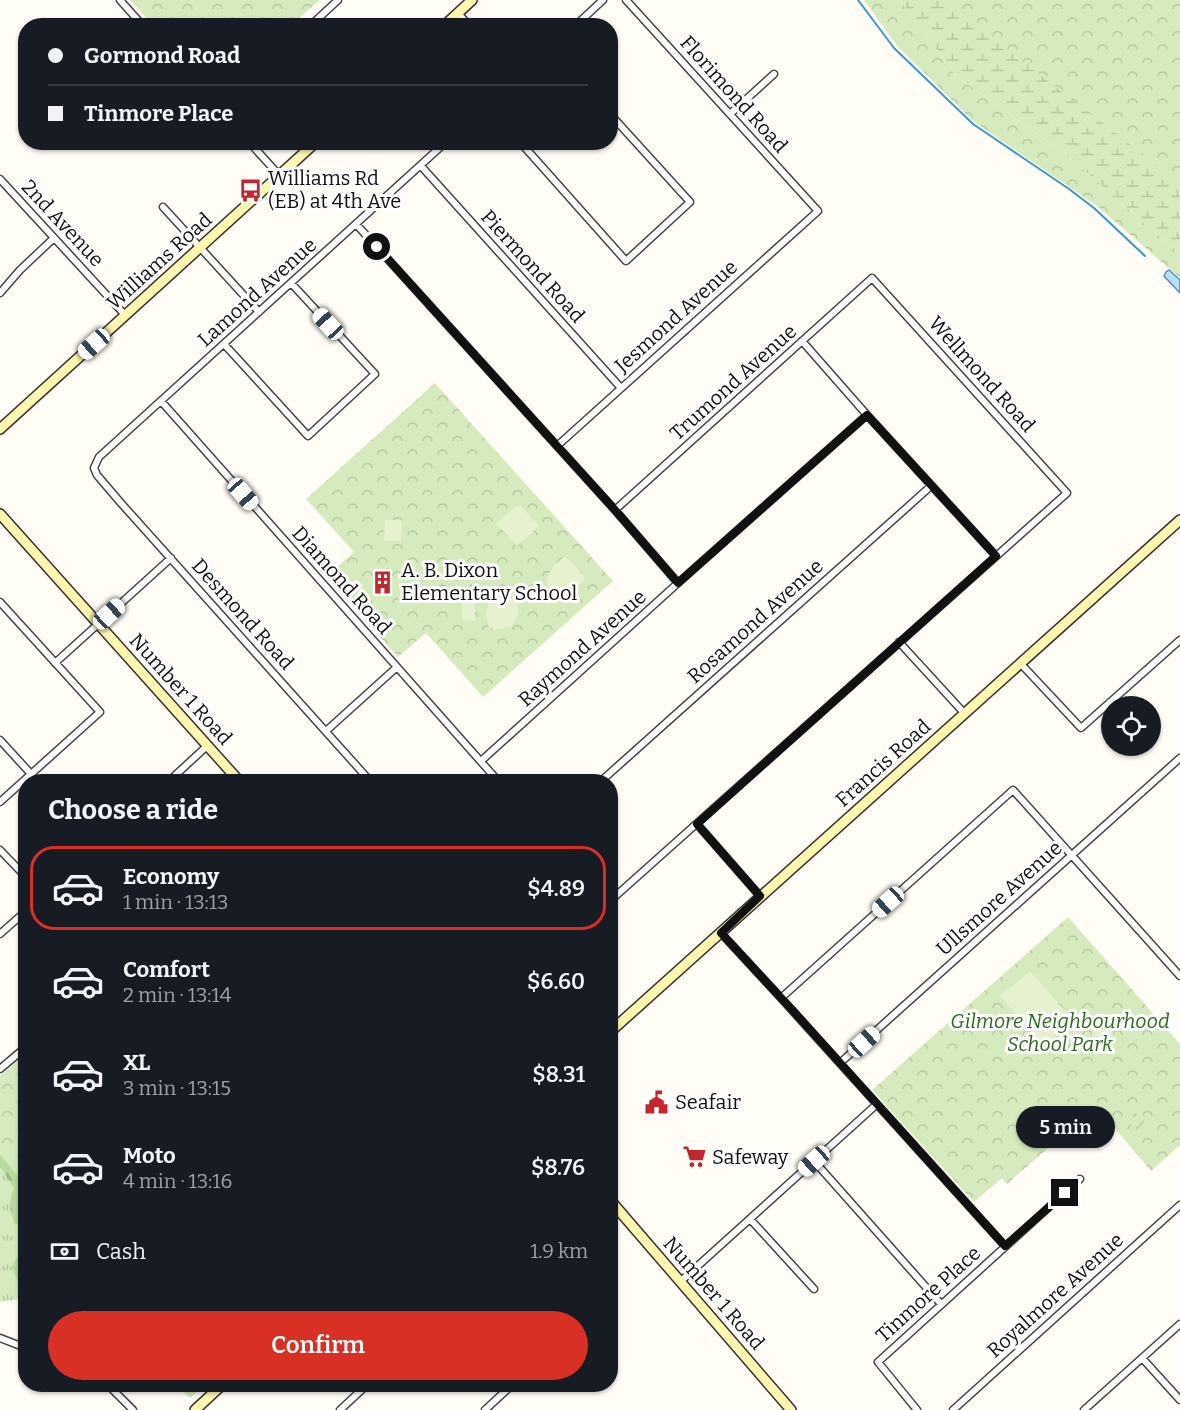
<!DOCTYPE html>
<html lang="en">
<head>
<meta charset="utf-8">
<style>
	body { margin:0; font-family:Bitter,serif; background:#242831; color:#f1f3f6; height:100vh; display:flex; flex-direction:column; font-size:22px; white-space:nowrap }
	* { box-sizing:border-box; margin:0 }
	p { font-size:20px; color:#9ea1a6 }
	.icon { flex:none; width:33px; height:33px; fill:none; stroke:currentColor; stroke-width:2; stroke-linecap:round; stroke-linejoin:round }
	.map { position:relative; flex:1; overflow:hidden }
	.sheet { position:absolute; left:18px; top:774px; width:600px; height:618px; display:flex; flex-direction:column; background:#171b24; border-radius:24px; box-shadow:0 2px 4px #0004 }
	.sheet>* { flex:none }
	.top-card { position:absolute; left:18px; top:18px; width:600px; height:132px; border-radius:24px; box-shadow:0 2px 4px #0004; display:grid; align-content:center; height:132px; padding:0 30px; background:#171b24 }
	.tools { position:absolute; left:1101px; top:696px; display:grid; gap:12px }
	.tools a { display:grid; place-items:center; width:60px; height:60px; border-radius:50%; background:#171b24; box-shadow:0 2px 4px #0004; font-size:30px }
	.end { position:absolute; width:27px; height:27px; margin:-14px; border:8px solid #111; background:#fff; box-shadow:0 0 0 3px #fff }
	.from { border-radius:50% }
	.bubble { position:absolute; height:42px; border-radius:21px; background:#171b24; box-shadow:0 2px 4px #0004; font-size:20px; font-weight:600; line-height:42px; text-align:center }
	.car { position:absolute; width:18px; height:36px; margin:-18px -9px; border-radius:8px; box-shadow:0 0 4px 2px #0007; background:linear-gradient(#fff 24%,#345 0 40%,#fff 0 76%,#345 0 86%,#fff 0) }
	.top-card b { display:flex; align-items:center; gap:21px; height:57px; font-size:22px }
	.top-card b+b { border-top:2px solid #363941 }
	.top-card i { width:15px; height:15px; background:#f1f3f6 }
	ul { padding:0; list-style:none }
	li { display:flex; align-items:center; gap:18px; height:84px; margin:0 12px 9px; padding:0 18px; border:3px solid transparent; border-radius:24px }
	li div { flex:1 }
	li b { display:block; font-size:22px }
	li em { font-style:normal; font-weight:600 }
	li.on { border-color:#d93025 }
	li>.icon { width:54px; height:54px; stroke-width:1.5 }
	h2 { padding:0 30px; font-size:27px; line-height:72px }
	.pay { display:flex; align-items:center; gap:15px; height:66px; padding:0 30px; font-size:22px }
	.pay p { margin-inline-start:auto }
	.button { display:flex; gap:12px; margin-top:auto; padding:12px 30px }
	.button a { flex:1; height:69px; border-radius:36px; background:#d93025; color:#fff; font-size:24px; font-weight:600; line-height:69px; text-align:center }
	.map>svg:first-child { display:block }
	.grass { fill:url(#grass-tufts) }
	.forest { fill:url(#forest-firs) }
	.wetland { fill:url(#wetland-marsh) }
	.park { fill:url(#park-crowns) }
	.garden { fill:url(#garden-furrows) }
	.pitch { fill:#e6f2cf }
	.water { fill:#b9e0f7; stroke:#3f96cf; stroke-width:1.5 }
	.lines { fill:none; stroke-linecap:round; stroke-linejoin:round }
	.stream { stroke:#3f96cf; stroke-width:2 }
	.street-casing { stroke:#444; stroke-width:9 }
	.secondary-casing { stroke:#333; stroke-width:12 }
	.street { stroke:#fff; stroke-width:6 }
	.secondary { stroke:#fff6b0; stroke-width:9 }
	.route { stroke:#111; stroke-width:8 }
	.labels { text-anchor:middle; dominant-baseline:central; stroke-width:6; stroke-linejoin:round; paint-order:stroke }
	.street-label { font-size:20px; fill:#111; stroke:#fff }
	.poi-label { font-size:20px; fill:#111; stroke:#fff; text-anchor:start }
	.park-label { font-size:20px; font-style:italic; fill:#2f6b1f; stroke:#fff }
</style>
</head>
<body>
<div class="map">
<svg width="1180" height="1410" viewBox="0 0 1180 1410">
	<defs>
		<pattern id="grass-tufts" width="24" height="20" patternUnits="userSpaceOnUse" patternTransform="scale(1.5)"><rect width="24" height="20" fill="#d5ebbd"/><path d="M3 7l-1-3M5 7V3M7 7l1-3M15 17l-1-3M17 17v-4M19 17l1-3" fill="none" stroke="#b6c8a1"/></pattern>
		<pattern id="forest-firs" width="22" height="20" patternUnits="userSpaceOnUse" patternTransform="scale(1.5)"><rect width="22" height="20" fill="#b9dc9c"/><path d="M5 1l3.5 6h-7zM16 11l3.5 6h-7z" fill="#9ebc85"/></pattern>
		<pattern id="wetland-marsh" width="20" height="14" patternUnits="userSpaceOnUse" patternTransform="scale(1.5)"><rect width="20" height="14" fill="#d5ebbd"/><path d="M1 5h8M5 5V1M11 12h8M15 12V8" fill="none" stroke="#b6c8a1"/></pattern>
		<pattern id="park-crowns" width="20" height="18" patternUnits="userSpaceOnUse" patternTransform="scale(1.5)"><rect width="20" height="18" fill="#d5ebbd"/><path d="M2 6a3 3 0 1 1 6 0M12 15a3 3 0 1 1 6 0" fill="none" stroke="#b6c8a1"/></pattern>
		<pattern id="garden-furrows" width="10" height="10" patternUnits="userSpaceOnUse" patternTransform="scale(1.5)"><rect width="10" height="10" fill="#d5ebbd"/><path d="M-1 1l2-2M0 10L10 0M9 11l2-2" fill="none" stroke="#b6c8a1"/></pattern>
	</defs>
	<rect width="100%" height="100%" fill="#fffdf5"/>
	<path class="grass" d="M0 1154 26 1182 25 1298 0 1302Z
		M176 1385H205L190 1398Z"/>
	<path class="forest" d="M0 1154 25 1185 26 1224H15C9 1209 8 1203 14 1188L0 1167Z
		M22 1254 25 1257V1298L24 1297 12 1267 16 1259Z"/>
	<path class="wetland" d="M900 0H1180V254L1068 156 956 76Z"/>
	<path class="park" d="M130 0H320L291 25 154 26Z
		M864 0H900L956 76 1068 156 1180 254V278L1097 206 974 122 897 46Z
		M948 0H1180V183L955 9Z
		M435 383 613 581 483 697 426 633 398 657 326 577 354 552 306 499Z
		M1068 917 1180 1044V1145L1151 1171 1096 1106 1007 1184 1002 1178 974 1202 872 1090Z
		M25 1054V1182L0 1154V1076Z"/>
	<path class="garden" d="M1134 1113 1145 1116 1142 1129 1131 1126Z"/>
	<path class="pitch" d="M516 506H521L539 526 517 546 496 523Z
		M385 520H402L401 541H384Z
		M565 556 584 576V580L566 596C560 596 556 594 552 590 540 577 555 564 565 556Z
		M500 596C520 598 523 612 511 626L495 630 489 627C485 616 485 609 492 598Z
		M462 597 475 598V621L462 620Z
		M1030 971 1072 1019 1043 1045 1000 996Z
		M1095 1022 1115 1026 1111 1039 1092 1035Z"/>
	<path class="water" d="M1169 270 1180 280V293L1164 276 1166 272Z"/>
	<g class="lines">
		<path class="stream" d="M858 0 894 48 973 124 1069 189 1094 208 1145 256"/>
		<defs>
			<path id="street" d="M120 0 143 26
				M458 13 469 26
				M310 26 338 0
				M575 26 603 0
				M730 114 774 74
				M249 142 280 176
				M520 142 626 261 690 202 610 114
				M421 166 621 388
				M0 179 125 315
				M163 207 259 312
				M356 224 615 510 678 583
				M0 293 20 270 54 238
				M802 341 867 415 996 556
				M224 344 308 436 375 374 291 283
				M161 401 499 782
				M557 446 818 211 626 0
				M0 602 100 712 0 802
				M899 642 965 714
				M55 663 171 558
				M1021 664 1081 728 1180 640
				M326 731 397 667
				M0 740 31 774
				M481 761 678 583 867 415
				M168 782 207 746
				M371 782 120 502 97 475 94 468 99 457 446 142
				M600 782 931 486
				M697 824 760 896
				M0 850 26 877
				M610 901 1067 493 872 278 615 510
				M721 933 781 998 1005 1246
				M0 934 26 911
				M781 998 1013 790 1180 976
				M840 1063 1180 758
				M0 1069 26 1047
				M814 1161 941 1304
				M750 1219 814 1289
				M681 1281 876 1105
				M0 1338 26 1348
				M1142 1358 1180 1400
				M107 1384 133 1410
				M340 1410 368 1384
				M485 1410 513 1384
				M917 1410 878 1362 1080 1179
				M953 1410 1180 1205
				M1084 1410 1180 1324"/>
			<path id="secondary" d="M444 26 472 0
				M0 429 316 142
				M0 514 240 782
				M610 1032 1180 520
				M610 1200 791 1410
				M195 1410 223 1384"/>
		</defs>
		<use href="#street" class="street-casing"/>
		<use href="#secondary" class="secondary-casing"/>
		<use href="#street" class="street"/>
		<use href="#secondary" class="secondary"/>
	</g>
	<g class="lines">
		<path class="route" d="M377 247 615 510 678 583 867 415 996 556 697 824 760 896 721 933 796 1014 1005 1246 1065 1193"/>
	</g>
	<defs>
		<symbol id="bus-bare" viewBox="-9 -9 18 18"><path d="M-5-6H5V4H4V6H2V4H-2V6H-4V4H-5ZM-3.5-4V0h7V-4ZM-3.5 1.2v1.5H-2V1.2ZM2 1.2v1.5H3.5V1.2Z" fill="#c4262e" stroke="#fff" stroke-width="2.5" paint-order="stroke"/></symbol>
		<symbol id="building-bare" viewBox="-9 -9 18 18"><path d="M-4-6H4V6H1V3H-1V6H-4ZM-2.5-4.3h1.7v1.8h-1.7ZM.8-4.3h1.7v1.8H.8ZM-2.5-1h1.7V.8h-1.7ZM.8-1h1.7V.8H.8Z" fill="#c4262e" stroke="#fff" stroke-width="2.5" paint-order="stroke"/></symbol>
		<symbol id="civic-bare" viewBox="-9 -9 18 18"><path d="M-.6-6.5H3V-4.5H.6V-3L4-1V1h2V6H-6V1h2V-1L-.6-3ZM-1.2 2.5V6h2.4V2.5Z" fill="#c4262e" stroke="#fff" stroke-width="2.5" paint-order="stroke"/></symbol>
		<symbol id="supermarket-bare" viewBox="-9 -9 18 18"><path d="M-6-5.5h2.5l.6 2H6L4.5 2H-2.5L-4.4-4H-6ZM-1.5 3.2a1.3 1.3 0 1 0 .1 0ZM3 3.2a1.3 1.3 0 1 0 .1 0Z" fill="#c4262e" stroke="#fff" stroke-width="2.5" paint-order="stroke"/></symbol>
	</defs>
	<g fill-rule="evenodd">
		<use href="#bus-bare" x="234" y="174" width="33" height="33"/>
		<use href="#building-bare" x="366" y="566" width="33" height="33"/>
		<use href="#civic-bare" x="640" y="1086" width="33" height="33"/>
		<use href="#supermarket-bare" x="678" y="1140" width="33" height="33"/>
	</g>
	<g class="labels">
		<g class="street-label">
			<text transform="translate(734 94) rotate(48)">Florimond Road</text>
			<text transform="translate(63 223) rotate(47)">2nd Avenue</text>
			<text transform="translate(159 261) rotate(-42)">Williams Road</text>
			<text transform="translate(533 266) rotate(48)">Piermond Road</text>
			<text transform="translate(257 292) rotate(-42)">Lamond Avenue</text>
			<text transform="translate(676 316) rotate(-42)">Jesmond Avenue</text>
			<text transform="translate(982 374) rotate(48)">Wellmond Road</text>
			<text transform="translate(733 382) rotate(-42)">Trumond Avenue</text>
			<text transform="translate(342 580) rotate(48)">Diamond Road</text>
			<text transform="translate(243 614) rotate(48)">Desmond Road</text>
			<text transform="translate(755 621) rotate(-42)">Rosamond Avenue</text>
			<text transform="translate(582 648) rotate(-42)">Raymond Avenue</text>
			<text transform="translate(181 689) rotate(48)">Number 1 Road</text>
			<text transform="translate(883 763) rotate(-42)">Francis Road</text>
			<text transform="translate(999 898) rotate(-42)">Ullsmore Avenue</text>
			<text transform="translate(714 1293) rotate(49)">Number 1 Road</text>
			<text transform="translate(928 1294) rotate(-42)">Tinmore Place</text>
			<text transform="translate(1055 1295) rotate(-42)">Royalmore Avenue</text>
		</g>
		<g class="poi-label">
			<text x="268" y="178">Williams Rd<tspan x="268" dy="23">(EB) at 4th Ave</tspan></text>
			<text x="401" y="570">A. B. Dixon<tspan x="401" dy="23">Elementary School</tspan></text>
			<text x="675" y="1102">Seafair</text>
			<text x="712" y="1157">Safeway</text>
		</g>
		<g class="park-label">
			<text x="1060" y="1021">Gilmore Neighbourhood<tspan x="1060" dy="23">School Park</tspan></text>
		</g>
	</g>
</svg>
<div class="tools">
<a><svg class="icon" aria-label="locate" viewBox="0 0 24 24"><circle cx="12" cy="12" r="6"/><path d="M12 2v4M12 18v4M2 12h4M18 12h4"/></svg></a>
</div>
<i class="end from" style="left:377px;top:247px"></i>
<i class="end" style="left:1065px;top:1193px"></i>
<div class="bubble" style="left:1016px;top:1106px;width:99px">5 min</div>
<i class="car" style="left:328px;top:324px;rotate:317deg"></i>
<i class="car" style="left:94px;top:344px;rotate:228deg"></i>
<i class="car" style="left:243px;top:494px;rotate:139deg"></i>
<i class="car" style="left:109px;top:614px;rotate:48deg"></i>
<i class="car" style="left:888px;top:902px;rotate:228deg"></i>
<i class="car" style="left:864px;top:1042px;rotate:48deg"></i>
<i class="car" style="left:814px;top:1161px;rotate:228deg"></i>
<div class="top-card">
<b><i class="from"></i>Gormond Road</b>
<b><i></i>Tinmore Place</b>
</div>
<section class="sheet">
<h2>Choose a ride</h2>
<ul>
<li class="on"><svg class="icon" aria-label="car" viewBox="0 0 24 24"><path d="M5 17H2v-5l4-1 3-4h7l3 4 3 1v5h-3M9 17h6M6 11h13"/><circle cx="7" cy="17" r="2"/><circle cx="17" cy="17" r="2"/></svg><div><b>Economy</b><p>1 min · 13:13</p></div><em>$4.89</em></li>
<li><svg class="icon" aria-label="car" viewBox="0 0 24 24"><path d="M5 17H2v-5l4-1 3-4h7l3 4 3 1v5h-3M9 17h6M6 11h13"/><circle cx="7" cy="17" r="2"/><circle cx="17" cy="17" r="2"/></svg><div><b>Comfort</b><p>2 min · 13:14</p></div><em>$6.60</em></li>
<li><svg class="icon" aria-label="car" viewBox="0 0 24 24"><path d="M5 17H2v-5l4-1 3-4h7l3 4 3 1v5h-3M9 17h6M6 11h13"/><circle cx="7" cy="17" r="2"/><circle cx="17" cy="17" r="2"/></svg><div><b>XL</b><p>3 min · 13:15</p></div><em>$8.31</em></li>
<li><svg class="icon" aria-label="car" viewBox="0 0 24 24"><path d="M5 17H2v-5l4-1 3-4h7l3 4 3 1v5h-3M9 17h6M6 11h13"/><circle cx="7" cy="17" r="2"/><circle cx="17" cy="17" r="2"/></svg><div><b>Moto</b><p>4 min · 13:16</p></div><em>$8.76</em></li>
</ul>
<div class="pay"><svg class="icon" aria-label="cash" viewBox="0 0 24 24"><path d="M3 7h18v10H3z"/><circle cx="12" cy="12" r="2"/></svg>Cash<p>1.9 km</p></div>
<div class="button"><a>Confirm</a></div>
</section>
</div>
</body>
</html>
